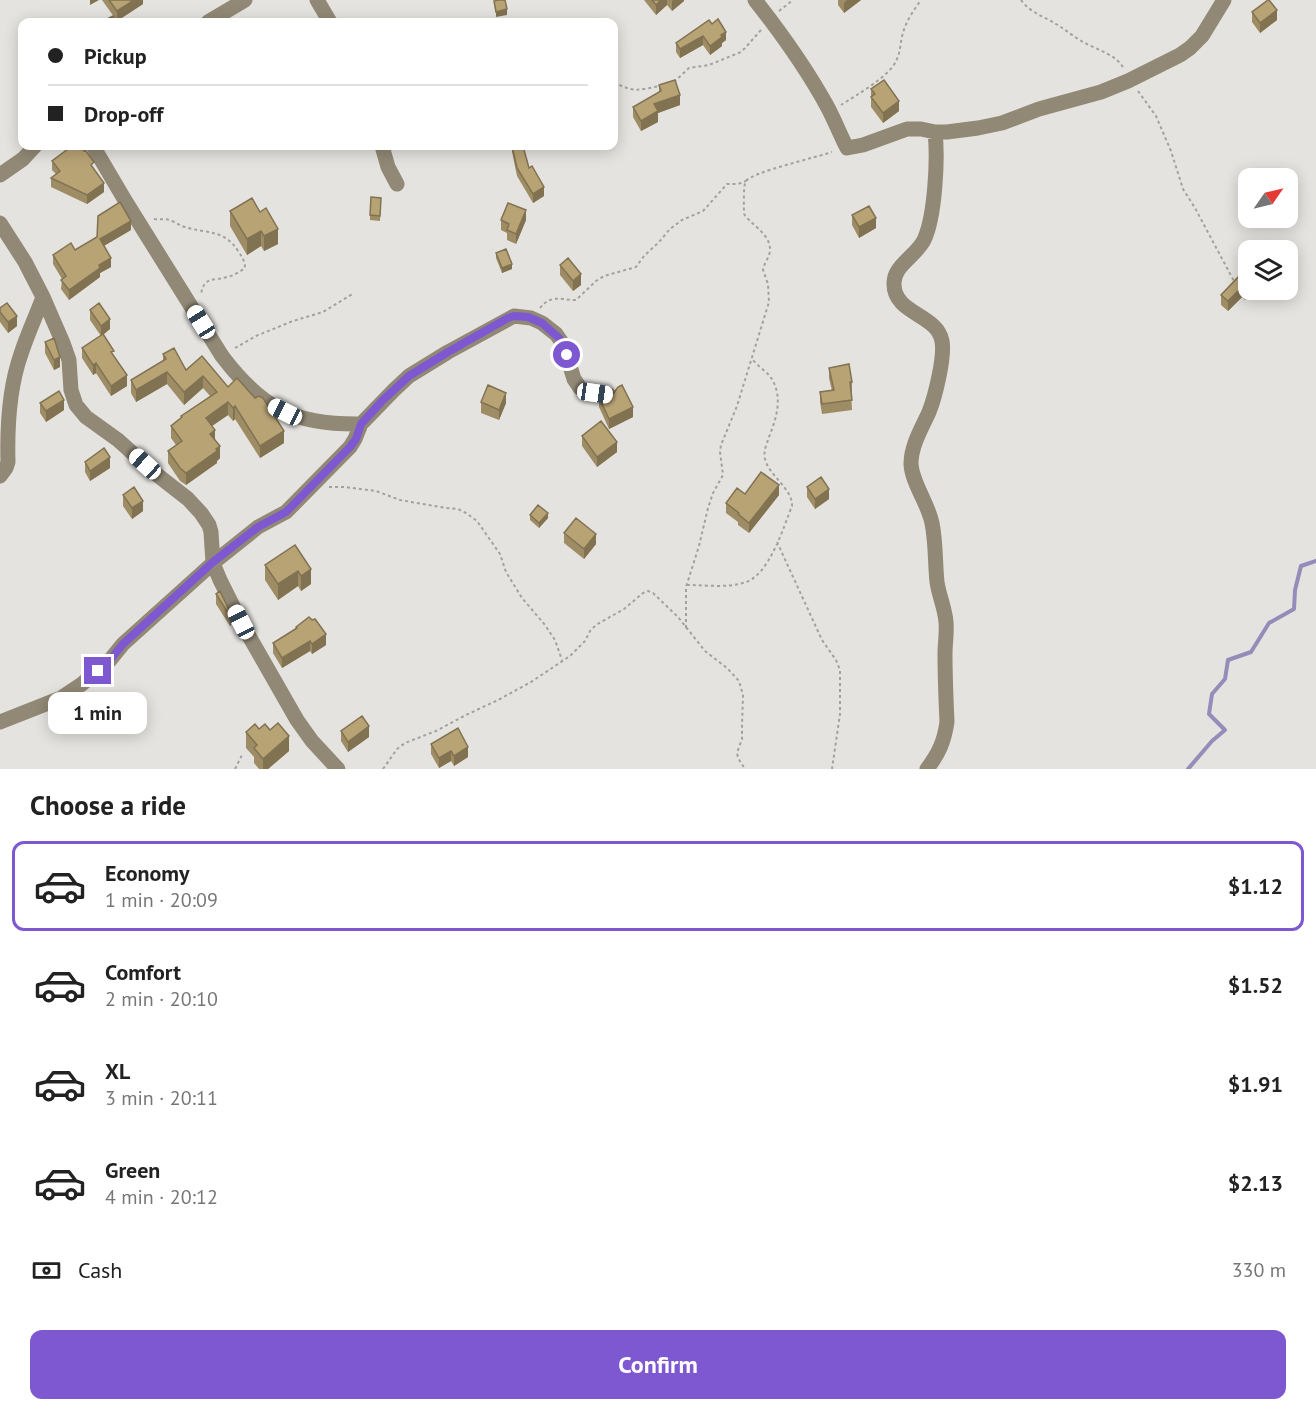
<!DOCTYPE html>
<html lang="en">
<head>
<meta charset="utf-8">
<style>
	body { margin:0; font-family:"PT Sans",sans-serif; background:#f2f2f2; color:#222; height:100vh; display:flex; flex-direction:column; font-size:22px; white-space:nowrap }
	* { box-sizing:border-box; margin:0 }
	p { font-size:20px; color:#767676 }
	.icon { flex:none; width:33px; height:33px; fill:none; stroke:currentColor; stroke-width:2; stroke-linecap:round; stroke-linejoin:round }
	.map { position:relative; height:769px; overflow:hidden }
	.side { display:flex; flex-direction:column; background:#fff; flex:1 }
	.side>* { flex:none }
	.banner { position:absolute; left:18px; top:18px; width:600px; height:132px; border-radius:12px; box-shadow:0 3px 15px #0003; display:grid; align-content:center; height:132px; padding:0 30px; background:#fff }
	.needle { width:39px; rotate:56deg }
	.tools { position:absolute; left:1238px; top:168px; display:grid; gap:12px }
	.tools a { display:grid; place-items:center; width:60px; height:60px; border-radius:12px; background:#fff; box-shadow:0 3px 15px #0003; font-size:30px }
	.end { position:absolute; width:27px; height:27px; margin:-14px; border:8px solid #7d58d1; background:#fff; box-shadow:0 0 0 3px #fff }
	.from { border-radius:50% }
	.bubble { position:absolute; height:42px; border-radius:12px; background:#fff; box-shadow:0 3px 15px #0003; font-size:20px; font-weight:700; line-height:42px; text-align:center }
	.car { position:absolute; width:18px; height:36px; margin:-18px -9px; border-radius:8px; box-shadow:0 0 4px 2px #0007; background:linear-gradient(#fff 24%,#345 0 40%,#fff 0 76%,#345 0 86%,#fff 0) }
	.banner b { display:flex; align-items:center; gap:21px; height:57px; font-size:22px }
	.banner b+b { border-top:2px solid #e0e0e0 }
	.banner i { width:15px; height:15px; background:#222 }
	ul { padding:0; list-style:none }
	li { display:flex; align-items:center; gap:18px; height:90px; margin:0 12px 9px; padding:0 18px; border:3px solid transparent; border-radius:12px }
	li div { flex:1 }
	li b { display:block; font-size:22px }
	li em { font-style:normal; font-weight:700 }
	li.active { border-color:#7d58d1 }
	li>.icon { width:54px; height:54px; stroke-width:1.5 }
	h2 { padding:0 30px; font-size:27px; line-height:72px }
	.pay { display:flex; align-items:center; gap:15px; height:66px; padding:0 30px; font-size:22px }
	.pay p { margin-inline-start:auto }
	.cta { display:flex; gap:12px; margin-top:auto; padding:12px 30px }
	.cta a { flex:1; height:69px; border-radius:12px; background:#7d58d1; color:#fff; font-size:24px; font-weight:700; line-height:69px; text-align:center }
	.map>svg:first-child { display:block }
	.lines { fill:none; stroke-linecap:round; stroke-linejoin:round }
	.stream { stroke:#968cb9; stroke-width:4 }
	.path { stroke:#a3a19e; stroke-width:2; stroke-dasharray:3 3; stroke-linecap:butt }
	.minor { stroke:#918875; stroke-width:15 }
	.wall { fill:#9e8c65 }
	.shaded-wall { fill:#817252 }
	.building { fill:#b8a375; stroke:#817252; stroke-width:1.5 }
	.route { stroke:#7d58d1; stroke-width:8 }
</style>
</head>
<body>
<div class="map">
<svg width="1316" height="769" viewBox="0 0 1316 769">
	<rect width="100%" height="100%" fill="#e5e3df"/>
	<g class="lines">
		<path class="stream" d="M1188 769 1212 741 1225 730 1209 714 1212 694 1225 679 1228 660 1251 652 1269 623 1294 609 1295 590 1301 566 1316 561"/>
		<path class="path" d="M1021 0C1029 12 1045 17 1056 24 1066 30 1075 38 1085 43 1098 50 1117 55 1124 69
			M779 11 793 0
			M614 82C634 93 638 90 660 86
			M674 82 689 68 709 65 741 52 745 48 761 30
			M1138 91 1156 116 1171 151 1183 189 1195 208 1235 283
			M841 105C855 96 890 76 896 61 901 52 900 42 903 33 906 21 914 10 921 0
			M154 219C160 220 166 218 172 221 177 223 180 226 185 227 207 234 224 229 238 251 242 257 245 261 245 268 239 272 233 276 227 277 214 281 204 276 201 294
			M540 308C551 294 561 300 576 300L596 281 604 276 636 267 644 256 659 242 670 229 682 220 703 211 727 184H738L746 181
			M235 348 256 336 293 321 323 312 354 293
			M329 487H345L376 491 400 500 446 508 458 509 466 513 477 521 500 554 506 572 522 598 545 625 555 640 562 660
			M777 542 822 640 836 660 840 670V714L832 769
			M687 585C705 585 726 588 743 583 769 577 783 528 792 506 793 489 769 476 765 459 763 451 767 444 769 437 777 417 784 394 769 375 764 370 757 365 752 359
			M686 628V587L699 546 708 508 713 493 723 475 720 452 721 445 737 406 769 302 768 284 763 270C764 263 769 258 770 251 771 234 752 226 744 214 744 208 743 185 746 181 752 172 818 157 832 152
			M235 769 242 755
			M383 769 397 749 405 743 436 731 466 715 498 700 531 682 570 656 585 641 590 631 596 625 624 609 643 593 648 591 653 593 678 617 705 651 727 668 739 681 743 695 742 726V739L737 753 738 758 745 769"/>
		<path class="minor" d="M317 0 330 22
			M755 0C781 33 806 68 827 106 834 119 840 134 847 148L863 145 907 129H921L935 132H947L978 128 1002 123 1039 109 1101 92 1128 81 1180 55 1190 48 1202 36 1224 0
			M208 22 245 0
			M93 146 126 202 222 356C262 409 294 425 361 424
			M382 146 388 167 397 184
			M0 175 23 159 35 146
			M0 223 25 262 43 297 63 343 69 360 71 390 76 405 86 417 118 440 156 474 188 499 201 513 209 525 211 532 213 563 220 580 241 622 297 720 312 741 338 769
			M0 476 6 468 8 462C7 426 9 388 21 354 27 335 36 316 43 297
			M0 722 61 698 82 684 110 660 123 644 213 563 258 527 286 512 350 447 355 439 361 424 394 390 409 376 448 352 514 316 531 318 542 323 556 334 563 344 574 379 580 388 587 392 609 395
			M927 769C939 753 944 742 947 722 946 700 945 677 945 654 945 643 947 633 946 622 945 608 939 596 937 582 935 563 936 543 932 523 928 503 912 483 911 464 911 445 922 428 929 412 935 397 945 357 942 341 937 314 894 314 894 284 893 266 916 256 924 240 935 217 938 159 935 132"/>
	</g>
	<path class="wall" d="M102 0H143V4L117 21Z
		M644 0H684V1L672 11 667 5 656 15Z
		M838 0H861L844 13 838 5Z
		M1252 12 1277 20 1260 33 1252 22Z
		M709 20 726 40 722 43V46L710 55 703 45 680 58 676 52V43Z
		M659 85 680 105 658 113V122L641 131 633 117V107L659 92Z
		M871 89 899 111 883 123 871 107Z
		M512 146 544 196 533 203 517 176 512 152Z
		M52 161 94 169 104 192 87 204 51 187V178L56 174 52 170Z
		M252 198 278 244 264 251 261 246 247 255 230 226V211Z
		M381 203 380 221 370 220V215Z
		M852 215 876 228 859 238 852 225Z
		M501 220H526L516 244 507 240V233L501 230Z
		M131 230 104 246 111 267 100 273V277L69 300 61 289 62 279 53 264V255L75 250Z
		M496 253 512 269 502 273 496 258Z
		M560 265 581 285 573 291 560 275Z
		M1243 272 1253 290V292L1245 300 1242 297 1228 311 1221 305V295Z
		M0 308 17 326 8 333 0 322Z
		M90 310 110 329 103 335 127 386 111 396 96 373 93 375 82 358V348L101 336 90 320Z
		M45 342 60 367 54 370 45 353Z
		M163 354 186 370 202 356 228 387 284 443 260 458 235 419 233 421 228 415 212 426 220 458 217 461V463L186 485 180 481 168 463V451L176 445 171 438V426L181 418V416L210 396 203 388 184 405 167 384 136 402 131 393V380L163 361Z
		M829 368 852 382V392H851L852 410 822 414 820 402V392L832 391 829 378Z
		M613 394 633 417 609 429 599 407V397Z
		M481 402 506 403 499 420 481 413Z
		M40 403 64 410 46 422 40 413Z
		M582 436 617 452 597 467 582 446Z
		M85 462 110 468 90 481 85 472Z
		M807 487 829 499 815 509 807 497Z
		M745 494 779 495 749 533 738 525V522L726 513V503Z
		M123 495 143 511 132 519 123 506Z
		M530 515 548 518 539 528 530 520Z
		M564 533 596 544 584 559 564 543Z
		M295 545 311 584 301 591 298 586 278 600 265 580V565Z
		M216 594 231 614V625L230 626 216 604Z
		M296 627 326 645 312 654 310 651 282 668 273 653V643L296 629Z
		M259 729 289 751 268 769H259L254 763V757L246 748V732Z
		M341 731 369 737 348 752 341 741Z
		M431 744 468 757 454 766 451 761 439 768 431 754Z"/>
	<path class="shaded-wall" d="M90 0H99L90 5Z
		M134 0H143V4L117 21V11Z
		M661 0H667V5L656 15V5Z
		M673 0H684V1L672 11V1Z
		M847 0H861L844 13V3Z
		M507 9V15L496 17V12Z
		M1277 10V20L1260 33V23Z
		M726 32V40L722 43V46L710 55V46L721 35Z
		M703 36V45L680 58V49Z
		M680 95V105L658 113V122L641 131V121L654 104Z
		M899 101V111L883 123V113Z
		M104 183V192L87 204V195Z
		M544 187V196L533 203V194Z
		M526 210V220L516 244V234Z
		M876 218V228L859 238V227Z
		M131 221V230L100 248V239Z
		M278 229V244L264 251V236Z
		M261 231V246L247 255V239Z
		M111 258V267L100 273V277L69 300V290L99 265Z
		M512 264V269L502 273V268Z
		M581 274V285L573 291V281Z
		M1242 287V297L1228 311V301Z
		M1248 287V290H1253V292L1245 300V290Z
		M17 316V326L8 333V322Z
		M110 319V329L101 336V326Z
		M60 357V367L54 370V360Z
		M96 363V373L93 375V365Z
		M167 372V384L136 402V390Z
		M127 375V386L111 396V386Z
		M203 376V388L184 405V392Z
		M506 393V403L499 420V410Z
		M64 400V410L46 422V411Z
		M228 402V415L206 430V418Z
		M235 406V419L233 421V408Z
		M633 407V417L609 429V419Z
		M215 430V443L210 434Z
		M284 431V443L260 458V446Z
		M617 442V452L597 467V457Z
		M220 446V458L217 461V463L186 485V473Z
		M110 457V468L90 481V471Z
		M779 485V495L749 533V523Z
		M829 489V499L815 509V499Z
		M143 501V511L132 519V508Z
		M548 513V518L539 528V523Z
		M596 534V544L584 559V549Z
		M311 569V584L301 591V576Z
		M298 571V586L278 600V584Z
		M231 614V625L230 626V616Z
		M326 634V645L312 654V644Z
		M310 641V651L282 668V658Z
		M369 726V737L348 752V742Z
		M289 736V751L268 769H263V759Z
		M468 747V757L454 766V756Z
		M451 751V761L439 768V758Z"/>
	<path class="building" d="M109 0H134L117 11Z
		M498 0H505L507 9 496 12 494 1Z
		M652 0H661L656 5Z
		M1268 0H1269L1277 10 1260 23 1252 12Z
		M113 16 117 22H101Z
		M718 19 726 32 721 35 722 37 710 46 703 36 680 49 676 43 709 20 712 24Z
		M675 80 680 95 654 104 658 111 641 121 633 107 661 91 659 85Z
		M884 80 899 101 883 113 871 97 875 94 871 89Z
		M72 146H80L84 151 85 150 94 162 91 165 104 183 87 195 51 178 60 171 52 161Z
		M512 146H523L529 168 532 166 544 187 533 194 517 168Z
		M371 197 381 198 380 216 370 215Z
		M252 198 260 212 266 208 278 229 264 236 261 231 247 239 230 211Z
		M120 202 131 221 100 239 111 258 99 265 100 268 69 290 61 280 66 276 53 255 71 243 75 250 97 237 98 216Z
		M508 203 526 210 516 234 507 230 509 224 501 220Z
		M869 206 876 218 859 227 852 215Z
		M506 249 512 264 502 268 496 253Z
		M568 258 581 274 573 281 560 265Z
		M1243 272 1248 278V287L1245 290 1242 287 1228 301 1221 295Z
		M7 303 17 316 8 322 0 312V308Z
		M99 303 110 319 101 326 90 310Z
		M103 334 114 351 111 352 127 375 111 386 96 363 93 365 82 348Z
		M54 338 60 357 54 360 45 342Z
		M174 348 186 370 202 356 228 387 237 378 255 398 259 396 263 398 284 431 260 446 235 406 233 408 228 402 206 418 215 430 210 434 220 446 216 449 217 451 186 473 180 468 168 451 182 441 171 426 182 417 181 416 217 392 203 376 184 392 167 372 136 390 131 380 166 359 163 354Z
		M849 364 852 382H850L852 400 822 404 820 392 834 390 829 368Z
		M488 385 506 393 499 410 481 402Z
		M622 385 633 407 609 419 599 397 604 394H613L618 387Z
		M59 391 64 400 46 411 40 403Z
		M601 421 617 442 597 457 582 436Z
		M104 448 110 457 90 471 85 462Z
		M761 472 779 485 749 523 738 514 739 513 726 503 737 488 745 494Z
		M821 477 829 489 815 499 807 487Z
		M134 487 143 501 132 508 123 495Z
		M538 505 548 513 539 523 530 515Z
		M576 518 596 534 584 549 564 533Z
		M295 545 311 569 301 576 298 571 278 584 265 565Z
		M220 591 231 614 230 616 216 594Z
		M309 617 312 620 315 619 326 634 312 644 310 641 282 658 273 643 297 628 296 627Z
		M362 716 369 726 348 742 341 731Z
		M278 723 289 736 263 759 254 748 257 745 246 732 255 724 259 729 265 724 270 730Z
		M458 728 468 747 454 756 451 751 439 758 431 744Z"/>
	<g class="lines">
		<path class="route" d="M98 671 110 660 123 644 213 562 258 527 286 512 350 447 356 439 361 424 383 400 409 376 448 352 508 318 514 316 528 317 542 323 559 338 563 344 567 355"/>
	</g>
</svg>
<div class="tools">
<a><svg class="needle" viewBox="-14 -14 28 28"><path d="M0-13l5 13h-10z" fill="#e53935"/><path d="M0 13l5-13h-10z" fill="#767676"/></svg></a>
<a><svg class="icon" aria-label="layers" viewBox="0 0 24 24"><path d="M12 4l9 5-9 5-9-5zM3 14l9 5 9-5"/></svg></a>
</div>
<i class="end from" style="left:567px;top:355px"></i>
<i class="end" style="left:98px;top:671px"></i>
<div class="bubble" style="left:48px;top:692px;width:99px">1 min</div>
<i class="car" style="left:201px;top:322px;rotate:328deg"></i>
<i class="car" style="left:595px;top:393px;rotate:98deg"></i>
<i class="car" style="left:285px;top:412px;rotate:297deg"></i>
<i class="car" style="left:145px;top:464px;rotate:312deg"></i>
<i class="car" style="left:241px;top:622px;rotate:333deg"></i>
<div class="banner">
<b><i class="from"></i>Pickup</b>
<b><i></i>Drop-off</b>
</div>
</div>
<section class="side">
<h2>Choose a ride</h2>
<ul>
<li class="active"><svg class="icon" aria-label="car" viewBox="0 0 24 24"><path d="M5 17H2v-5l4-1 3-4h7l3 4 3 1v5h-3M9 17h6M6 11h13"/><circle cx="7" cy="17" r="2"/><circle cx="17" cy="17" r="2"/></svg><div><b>Economy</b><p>1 min · 20:09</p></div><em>$1.12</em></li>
<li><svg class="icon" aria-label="car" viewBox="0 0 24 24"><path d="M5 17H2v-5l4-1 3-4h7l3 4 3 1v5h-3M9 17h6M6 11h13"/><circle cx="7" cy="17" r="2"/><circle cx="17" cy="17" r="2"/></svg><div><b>Comfort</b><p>2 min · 20:10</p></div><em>$1.52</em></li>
<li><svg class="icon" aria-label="car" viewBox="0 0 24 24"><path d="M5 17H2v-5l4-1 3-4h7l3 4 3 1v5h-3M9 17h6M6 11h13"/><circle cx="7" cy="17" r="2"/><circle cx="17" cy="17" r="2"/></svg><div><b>XL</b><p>3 min · 20:11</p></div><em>$1.91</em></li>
<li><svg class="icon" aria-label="car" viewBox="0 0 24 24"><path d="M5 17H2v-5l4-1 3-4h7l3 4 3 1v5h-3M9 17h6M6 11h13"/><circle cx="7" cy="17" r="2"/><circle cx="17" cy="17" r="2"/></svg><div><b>Green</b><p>4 min · 20:12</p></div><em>$2.13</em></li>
</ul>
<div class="pay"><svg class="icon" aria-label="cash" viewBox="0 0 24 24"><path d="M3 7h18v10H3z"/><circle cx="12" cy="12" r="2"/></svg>Cash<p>330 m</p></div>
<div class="cta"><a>Confirm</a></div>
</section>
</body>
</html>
